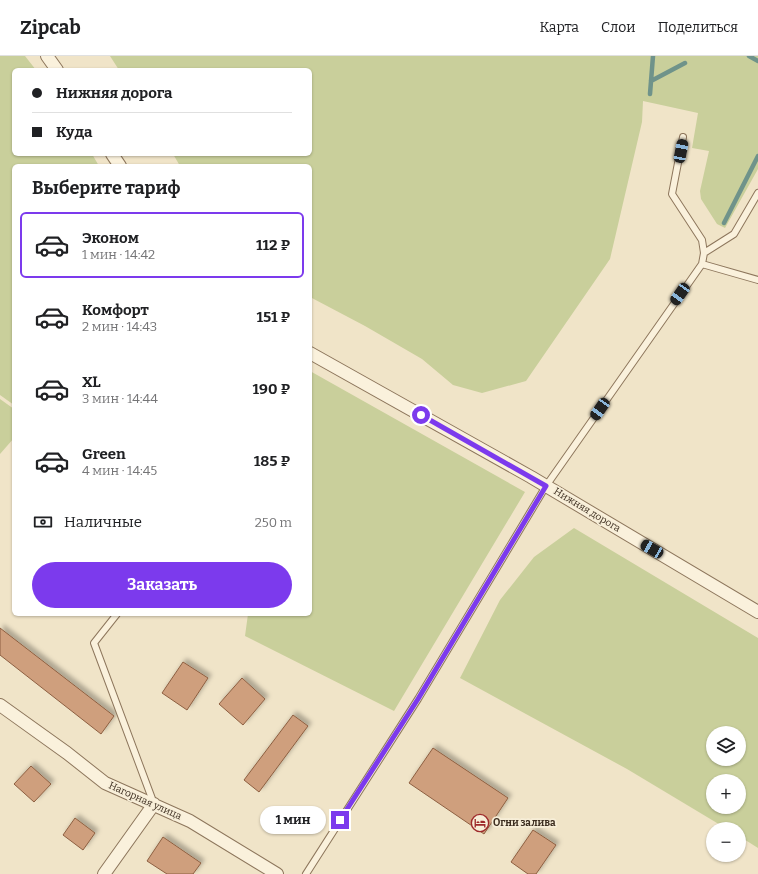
<!DOCTYPE html>
<html lang="ru">
<head>
<meta charset="utf-8">
<style>
	body { margin:0; font-family:Bitter,serif; background:#f2f2f2; color:#202124; height:100vh; display:flex; flex-direction:column; font-size:15px; white-space:nowrap }
	* { box-sizing:border-box; margin:0 }
	p { font-size:13px; color:#757577 }
	.icon { flex:none; width:22px; height:22px; fill:none; stroke:currentColor; stroke-width:2; stroke-linecap:round; stroke-linejoin:round }
	.map { position:relative; flex:1; overflow:hidden }
	.panel { position:absolute; left:12px; top:108px; width:300px; height:452px; display:flex; flex-direction:column; background:#fff; border-radius:6px; box-shadow:0 1px 3px #0004 }
	.panel>* { flex:none }
	.top-card { position:absolute; left:12px; top:12px; width:300px; height:88px; border-radius:6px; box-shadow:0 1px 3px #0004; display:grid; align-content:center; height:88px; padding:0 20px; background:#fff }
	.buttons { position:absolute; left:706px; top:670px; display:grid; gap:8px }
	.buttons a { display:grid; place-items:center; width:40px; height:40px; border-radius:50%; background:#fff; box-shadow:0 1px 3px #0004; font-size:20px }
	.end { position:absolute; width:18px; height:18px; margin:-9px; border:5px solid #7c3aed; background:#fff; box-shadow:0 0 0 2px #fff }
	.from { border-radius:50% }
	.bubble { position:absolute; height:28px; border-radius:14px; background:#fff; box-shadow:0 1px 3px #0004; font-size:13px; font-weight:700; line-height:28px; text-align:center }
	.car { position:absolute; width:12px; height:24px; margin:-12px -6px; border-radius:5px; box-shadow:0 0 3px 1px #0007; background:linear-gradient(#222 24%,#8ab4d8 0 40%,#222 0 76%,#8ab4d8 0 86%,#222 0) }
	.top-card b { display:flex; align-items:center; gap:14px; height:38px; font-size:15px }
	.top-card b+b { border-top:1px solid #e0e0e0 }
	.top-card i { width:10px; height:10px; background:#202124 }
	ul { padding:0; list-style:none }
	li { display:flex; align-items:center; gap:12px; height:66px; margin:0 8px 6px; padding:0 12px; border:2px solid transparent; border-radius:6px }
	li div { flex:1 }
	li b { display:block; font-size:15px }
	li em { font-style:normal; font-weight:700 }
	li.current { border-color:#7c3aed }
	li>.icon { width:36px; height:36px; stroke-width:1.5 }
	h2 { padding:0 20px; font-size:18px; line-height:48px }
	.pay { display:flex; align-items:center; gap:10px; height:44px; padding:0 20px; font-size:15px }
	.pay p { margin-inline-start:auto }
	.button { display:flex; gap:8px; margin-top:auto; padding:8px 20px }
	.button a { flex:1; height:46px; border-radius:24px; background:#7c3aed; color:#fff; font-size:16px; font-weight:700; line-height:46px; text-align:center }
	header { display:flex; align-items:center; gap:24px; box-sizing:border-box; height:56px; padding:0 20px; background:#fff; border-bottom:1px solid #e0e0e0 }
	header strong { font-size:19px }
	nav { display:flex; gap:22px; margin-inline-start:auto; font-size:14px }
	.map>svg:first-child { display:block }
	.green { fill:#c9cf9b; fill-rule:evenodd }
	.lines { fill:none; stroke-linecap:round; stroke-linejoin:round }
	.stream { stroke:#6f938a; stroke-width:4.5 }
	.building { fill:#cf9f7d; stroke:#8d5f41; filter:url(#shadow) }
	.service-casing { stroke:#8d765c; stroke-width:8 }
	.minor-casing { stroke:#8d765c; stroke-width:14 }
	.service { stroke:#faf1dc; stroke-width:6 }
	.minor { stroke:#faf1dc; stroke-width:12 }
	.route { stroke:#7c3aed; stroke-width:5 }
	.labels { text-anchor:middle; dominant-baseline:central; stroke-width:3.5; stroke-linejoin:round; paint-order:stroke }
	.street-label { font-size:10px; fill:#3d2e20; stroke:#f7eed8 }
	.poi-label { font-size:10px; font-weight:bold; fill:#3d2e20; stroke:#f7eed8; text-anchor:start }
</style>
</head>
<body>
<header>
<strong>Zipcab</strong>
<nav><a>Карта</a><a>Слои</a><a>Поделиться</a></nav>
</header>
<div class="map">
<svg width="758" height="818" viewBox="0 0 758 818">
	<defs>
		<filter id="shadow"><feDropShadow dx="3.5" dy="-3.5" stdDeviation="2" flood-color="#0004"/></filter>
	</defs>
	<rect width="100%" height="100%" fill="#f0e4c8"/>
	<path class="green" d="M0 0H25L36 14H14V98H92L99 110H14V349L0 339Z
		M110 0H758V113L725 172 717 168 701 143 700 135 709 95 692 92 698 57 643 45 642 66 610 203 526 325 482 337 453 329 422 303 365 270 310 241V110H180L173 98H310V14H119Z
		M310 315 525 436 394 655 245 580 248 558H310Z
		M0 343 14 353V382L0 398Z
		M574 472 758 582V792L739 780V773H727L627 713 460 622 500 544 534 501ZM713 677H739V703H713ZM713 725H739V751H713Z"/>
	<g class="lines">
		<path class="stream" d="M749 0 758 5
			M651 25 685 7
			M650 38 653 0
			M724 167 758 100"/>
	</g>
	<path class="building" d="M0 572 114 660 101 678 0 599Z
		M183 606 208 622 187 654 162 637Z
		M242 622 265 643 243 669 219 648Z
		M293 659 308 670 259 736 244 724Z
		M433 692 508 742 484 778 409 727Z
		M31 710 51 728 34 746 14 728Z
		M75 762 95 777 83 794 63 779Z
		M533 774 556 789 536 818H528L511 806Z
		M163 781 201 807 193 818H167L147 805Z"/>
	<g class="lines">
		<defs>
			<path id="service" d="M704 197 734 178 758 137
				M702 208 758 224
				M117 558 94 587 154 748
				M306 818 418 643 546 430 702 208 704 197 702 184 672 138 683 81"/>
			<path id="minor" d="M47 0 57 14
				M112 98 120 110
				M310 297 531 421 758 556
				M0 649 67 697 105 727 190 765 277 818
				M104 818 154 748"/>
		</defs>
		<use href="#service" class="service-casing"/>
		<use href="#minor" class="minor-casing"/>
		<use href="#service" class="service"/>
		<use href="#minor" class="minor"/>
	</g>
	<g class="lines">
		<path class="route" d="M340 764 418 643 546 430 421 359"/>
	</g>
	<defs>
		<symbol id="hotel-ring" viewBox="-11 -11 22 22"><circle r="9.5" fill="#f7eed8" stroke="#9e2a2b" stroke-width="1.5"/><path d="M-6-4.5h1.5V1H6V5H4.5V3h-9V5H-6ZM-4 0a1.8 1.8 0 1 1 3.6 0ZM.5 0V-2.5h3Q6-2.5 6 0Z" fill="#9e2a2b"/></symbol>
	</defs>
	<g fill-rule="evenodd">
		<use href="#hotel-ring" x="470" y="757" width="20" height="20"/>
	</g>
	<g class="labels">
		<g class="street-label">
			<text transform="translate(587 454) rotate(31)">Нижняя дорога</text>
			<text transform="translate(145 745) rotate(24)">Нагорная улица</text>
		</g>
		<g class="poi-label">
			<text x="493" y="767">Огни залива</text>
		</g>
	</g>
</svg>
<div class="buttons">
<a><svg class="icon" aria-label="layers" viewBox="0 0 24 24"><path d="M12 4l9 5-9 5-9-5zM3 14l9 5 9-5"/></svg></a>
<a>+</a>
<a>−</a>
</div>
<i class="end from" style="left:421px;top:359px"></i>
<i class="end" style="left:340px;top:764px"></i>
<div class="bubble" style="left:260px;top:750px;width:66px">1 мин</div>
<i class="car" style="left:681px;top:95px;rotate:11deg"></i>
<i class="car" style="left:680px;top:238px;rotate:215deg"></i>
<i class="car" style="left:600px;top:353px;rotate:215deg"></i>
<i class="car" style="left:652px;top:493px;rotate:300deg"></i>
<div class="top-card">
<b><i class="from"></i>Нижняя дорога</b>
<b><i></i>Куда</b>
</div>
<section class="panel">
<h2>Выберите тариф</h2>
<ul>
<li class="current"><svg class="icon" aria-label="car" viewBox="0 0 24 24"><path d="M5 17H2v-5l4-1 3-4h7l3 4 3 1v5h-3M9 17h6M6 11h13"/><circle cx="7" cy="17" r="2"/><circle cx="17" cy="17" r="2"/></svg><div><b>Эконом</b><p>1 мин · 14:42</p></div><em>112 ₽</em></li>
<li><svg class="icon" aria-label="car" viewBox="0 0 24 24"><path d="M5 17H2v-5l4-1 3-4h7l3 4 3 1v5h-3M9 17h6M6 11h13"/><circle cx="7" cy="17" r="2"/><circle cx="17" cy="17" r="2"/></svg><div><b>Комфорт</b><p>2 мин · 14:43</p></div><em>151 ₽</em></li>
<li><svg class="icon" aria-label="car" viewBox="0 0 24 24"><path d="M5 17H2v-5l4-1 3-4h7l3 4 3 1v5h-3M9 17h6M6 11h13"/><circle cx="7" cy="17" r="2"/><circle cx="17" cy="17" r="2"/></svg><div><b>XL</b><p>3 мин · 14:44</p></div><em>190 ₽</em></li>
<li><svg class="icon" aria-label="car" viewBox="0 0 24 24"><path d="M5 17H2v-5l4-1 3-4h7l3 4 3 1v5h-3M9 17h6M6 11h13"/><circle cx="7" cy="17" r="2"/><circle cx="17" cy="17" r="2"/></svg><div><b>Green</b><p>4 мин · 14:45</p></div><em>185 ₽</em></li>
</ul>
<div class="pay"><svg class="icon" aria-label="cash" viewBox="0 0 24 24"><path d="M3 7h18v10H3z"/><circle cx="12" cy="12" r="2"/></svg>Наличные<p>250 m</p></div>
<div class="button"><a>Заказать</a></div>
</section>
</div>
</body>
</html>
